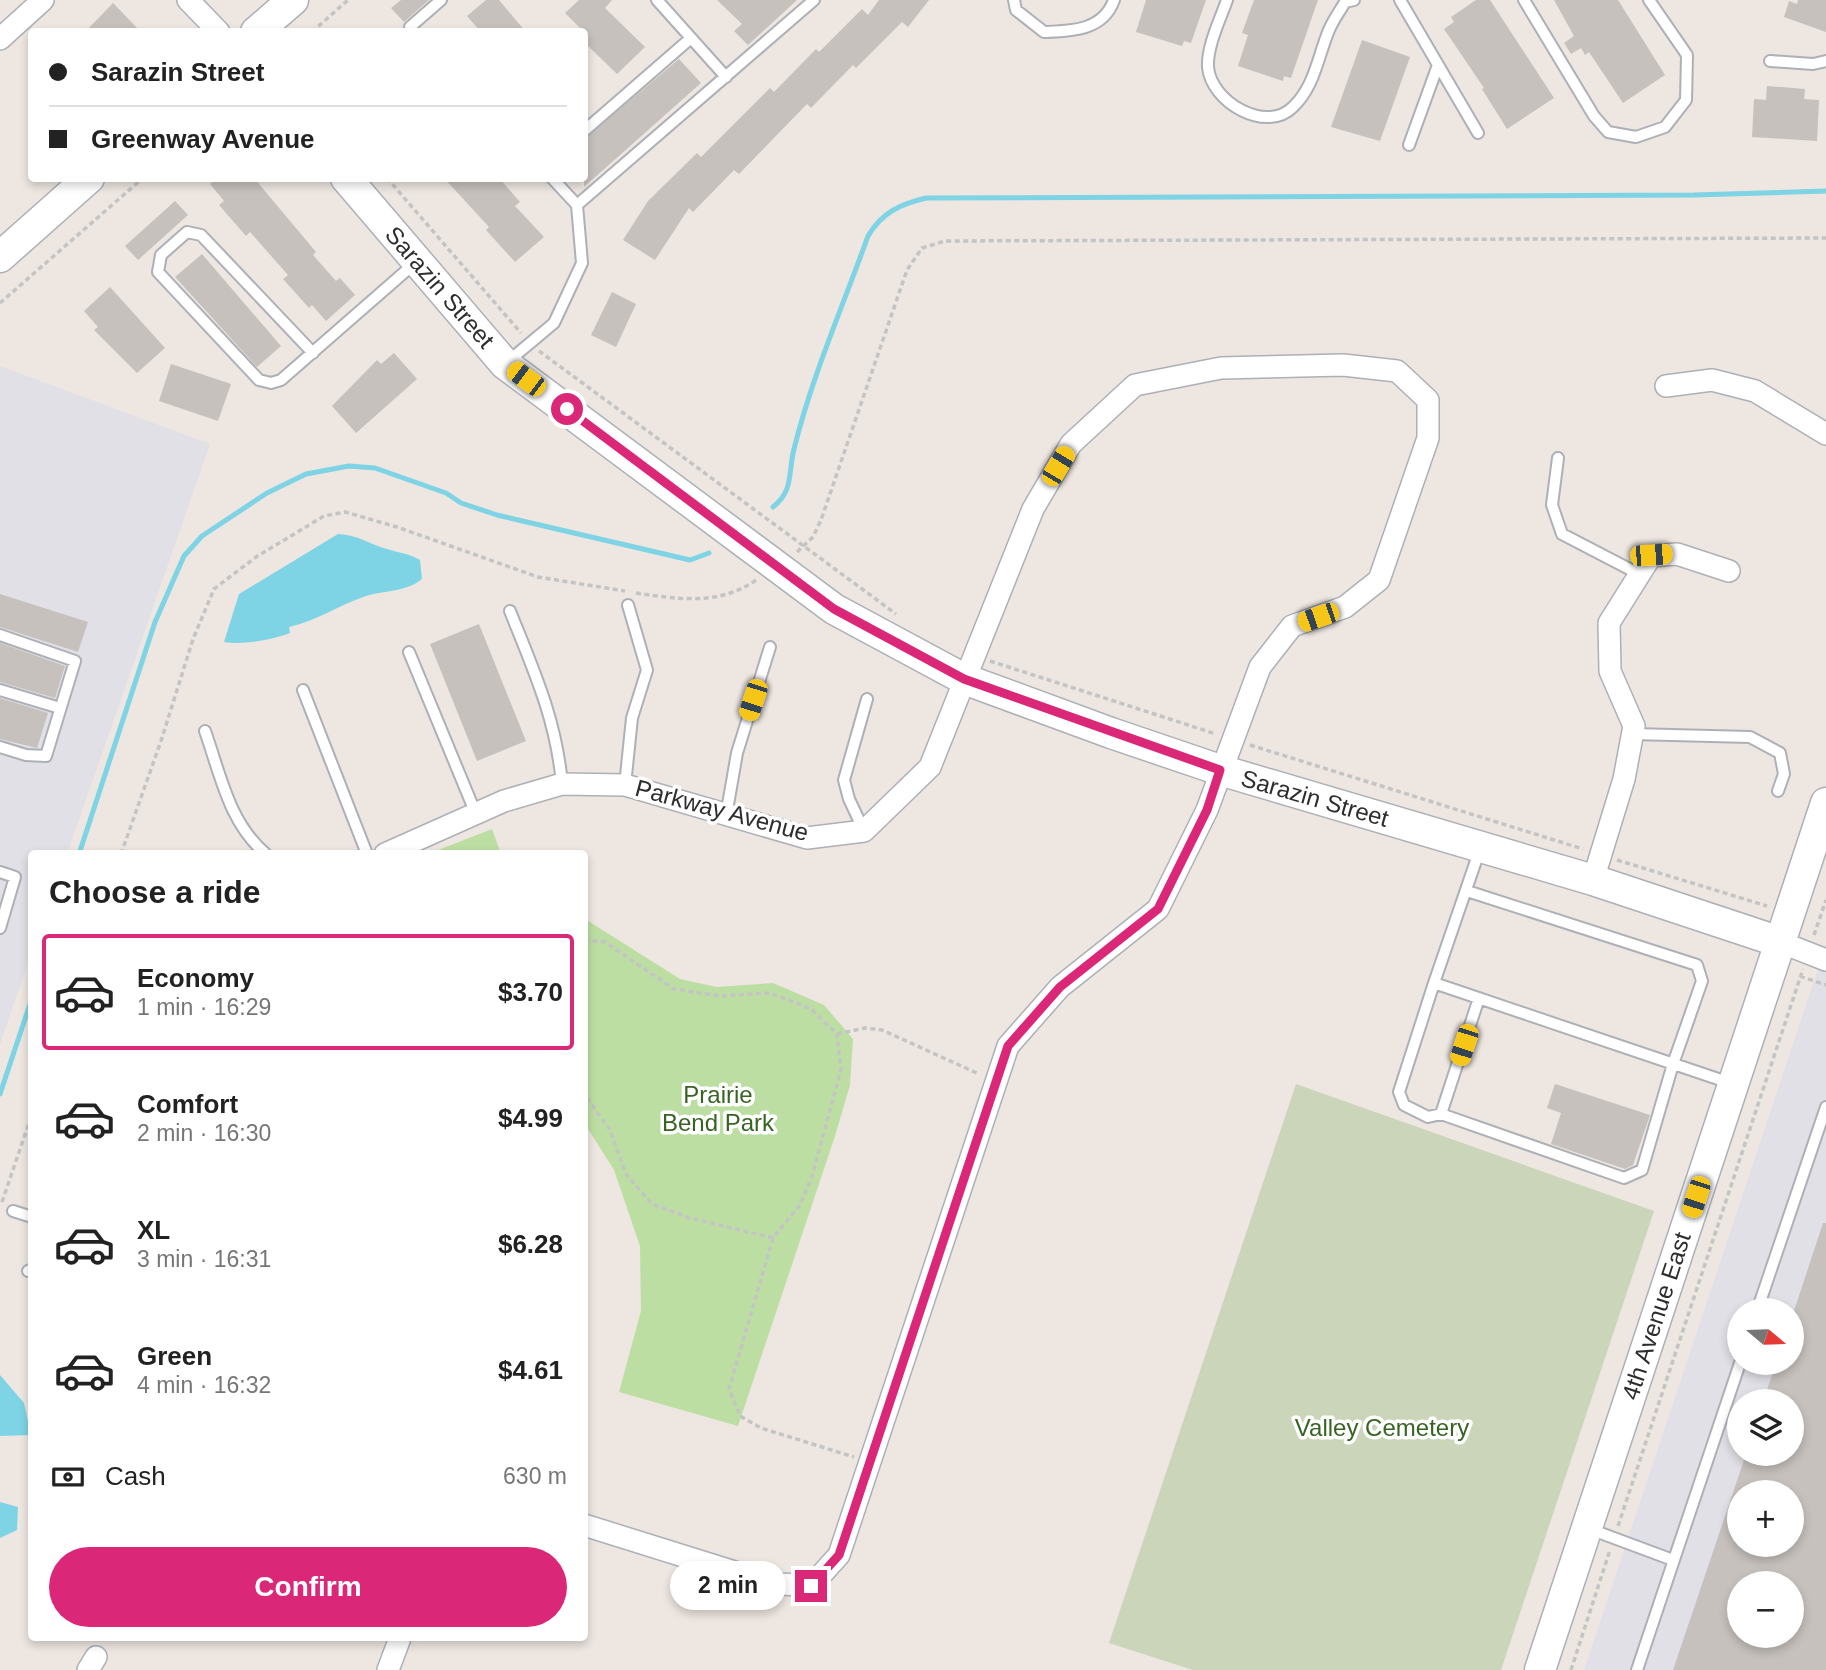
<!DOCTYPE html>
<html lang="en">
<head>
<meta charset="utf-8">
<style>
	body { margin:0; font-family:Arial,sans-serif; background:#f6f6f6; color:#222; height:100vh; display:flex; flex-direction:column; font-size:26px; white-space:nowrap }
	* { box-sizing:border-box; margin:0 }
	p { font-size:23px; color:#767676 }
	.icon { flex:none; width:38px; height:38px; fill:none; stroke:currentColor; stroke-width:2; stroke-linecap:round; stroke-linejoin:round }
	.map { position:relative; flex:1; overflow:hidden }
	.drawer { position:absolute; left:28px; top:850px; width:560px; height:791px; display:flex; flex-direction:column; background:#fff; border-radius:7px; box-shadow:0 4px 10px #0003 }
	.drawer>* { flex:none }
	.hud { position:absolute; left:28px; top:28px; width:560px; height:154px; border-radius:7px; box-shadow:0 4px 10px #0003; display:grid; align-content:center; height:154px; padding:0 21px; background:#fff }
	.needle { width:46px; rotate:109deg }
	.controls { position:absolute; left:1727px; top:1298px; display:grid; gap:14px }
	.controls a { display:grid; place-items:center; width:77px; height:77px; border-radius:50%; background:#fff; box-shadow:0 4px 10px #0003; font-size:35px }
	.end { position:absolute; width:32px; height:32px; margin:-16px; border:9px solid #db2777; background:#fff; box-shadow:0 0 0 4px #fff }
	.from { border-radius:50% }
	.bubble { position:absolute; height:49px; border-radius:24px; background:#fff; box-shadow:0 4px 10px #0003; font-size:23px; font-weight:700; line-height:49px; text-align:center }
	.car { position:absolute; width:21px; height:42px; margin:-21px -10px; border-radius:9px; box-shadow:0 0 5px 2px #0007; background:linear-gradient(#f5c518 24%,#345 0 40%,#f5c518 0 76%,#345 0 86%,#f5c518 0) }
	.hud b { display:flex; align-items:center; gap:24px; height:66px; font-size:26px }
	.hud b+b { border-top:2px solid #e0e0e0 }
	.hud i { width:18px; height:18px; background:#222 }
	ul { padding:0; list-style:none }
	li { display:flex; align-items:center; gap:21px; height:116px; margin:0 14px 10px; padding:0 7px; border:4px solid transparent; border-radius:7px }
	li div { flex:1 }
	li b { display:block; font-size:26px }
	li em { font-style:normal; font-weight:700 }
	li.active { border-color:#db2777 }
	li>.icon { width:63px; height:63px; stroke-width:1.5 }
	h2 { padding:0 21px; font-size:32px; line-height:84px }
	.pay { display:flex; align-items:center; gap:18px; height:77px; padding:0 21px; font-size:26px }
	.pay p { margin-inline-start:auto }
	.button { display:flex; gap:14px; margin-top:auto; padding:14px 21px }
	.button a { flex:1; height:80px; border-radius:42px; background:#db2777; color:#fff; font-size:28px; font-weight:700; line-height:80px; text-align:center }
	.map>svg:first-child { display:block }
	.industrial { fill:#e1e0e6; fill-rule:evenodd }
	.green { fill:#bddea3 }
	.cemetery { fill:#cad5b9 }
	.water { fill:#7ed4e4 }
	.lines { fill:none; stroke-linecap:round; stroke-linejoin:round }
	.stream { stroke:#7ed4e4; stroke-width:5 }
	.building { fill:#c6c1bc; fill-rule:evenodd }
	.lane-casing { stroke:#adb0b7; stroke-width:14 }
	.street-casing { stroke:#adb0b7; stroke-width:24 }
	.secondary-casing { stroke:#adb0b7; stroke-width:33 }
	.path { stroke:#c4c4c4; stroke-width:3.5; stroke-dasharray:5 3.5; stroke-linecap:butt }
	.lane { stroke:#fff; stroke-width:10 }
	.street { stroke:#fff; stroke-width:21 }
	.secondary { stroke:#fff; stroke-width:30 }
	.route { stroke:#db2777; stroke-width:9 }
	.labels { text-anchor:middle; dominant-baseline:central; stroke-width:7; stroke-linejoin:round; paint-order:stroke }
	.street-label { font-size:24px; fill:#2d2d2d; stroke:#fff }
	.park-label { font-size:24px; fill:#376422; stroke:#fff }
</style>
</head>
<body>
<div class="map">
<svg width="1826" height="1670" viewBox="0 0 1826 1670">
	<rect width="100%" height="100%" fill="#ede6e1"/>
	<path class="industrial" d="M0 366 210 444 67 854H32L31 954 0 1044Z
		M1826 945V1670H1584ZM1740 1311H1792V1363H1740ZM1740 1402H1792V1454H1740ZM1740 1493H1792V1545H1740ZM1740 1584H1792V1636H1740Z"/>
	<path class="green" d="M492 829 501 854H428Z
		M585 919 680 979 717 987 773 983 824 1005 853 1039 850 1085 835 1136 738 1426 619 1392 641 1311 640 1246 614 1170 585 1124Z"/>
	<path class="cemetery" d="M1296 1084 1654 1211 1501 1670H1193L1109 1643Z"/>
	<path class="water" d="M338 534C358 535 369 544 387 549 399 553 409 553 420 560L422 579C406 592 386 590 366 596 339 605 316 621 289 627L290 633C271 640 244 645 224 642L239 594Z
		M0 1375 24 1403 31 1435 0 1436Z
		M0 1502 18 1507 17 1530 0 1538Z"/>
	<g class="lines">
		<path class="stream" d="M773 507C794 491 788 472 794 449 812 376 843 306 868 236 882 212 901 204 926 198L1694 195 1826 191
			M79 854 155 622 184 556 202 536 267 493 306 474 349 466 375 468 446 493 461 503 497 515 690 560 709 553
			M0 1094 32 998"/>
	</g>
	<path class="building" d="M401 0H429L404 22 391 8Z
		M486 0H499L526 32H481L467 16Z
		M579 0H612L605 8 645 47 617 74 584 42V32L565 13Z
		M717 0H797L748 45 734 31 742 24Z
		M879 0H929L908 27 902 22 856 68 853 65 811 108 807 104 739 174 734 170 693 212 689 208 655 260 623 240 648 201 697 153 701 157 770 88 774 92 816 49 819 52 862 9 868 15Z
		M1146 0H1206L1191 43 1184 41 1182 46 1136 32Z
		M1254 0H1318L1291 78 1284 76 1283 81 1238 66 1248 35 1242 33Z
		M1476 0H1490L1554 98 1507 129 1482 89 1484 88 1444 29 1454 22 1451 17Z
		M1554 0H1618L1665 75 1623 103 1589 52 1585 55 1581 48 1571 54 1564 43 1574 36Z
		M1798 0H1826V32L1784 17 1789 1 1797 4Z
		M113 3 141 32H85Z
		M1362 40 1410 57 1380 141 1331 127Z
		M679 59 701 83 584 187V139Z
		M1767 86 1805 89 1804 99 1819 100 1817 141 1752 137 1754 99 1766 100Z
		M217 178H254L316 252 313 255 336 281 340 278 355 295 326 321 312 305 309 308 283 279 288 275 250 232 246 236 219 205 224 201 210 184Z
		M444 178H499L520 202 515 206 544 237 515 262 486 230 489 227Z
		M175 201 188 215 138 260 125 246Z
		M202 254 281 346 257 367 175 277Z
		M110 287 165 348 137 373 94 330 98 327 84 311Z
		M612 292 636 304 616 347 591 335Z
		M394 353 417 379 356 433 332 406 377 360 381 364Z
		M171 364 231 384 218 421 159 401Z
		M0 594 88 622 78 652 0 627Z
		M479 624 526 741 477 761 430 644Z
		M0 643 65 666 55 698 0 682Z
		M0 698 48 713 37 748 0 739Z
		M1555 1084 1650 1115 1633 1165 1625 1169 1551 1144 1561 1113 1547 1108Z
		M1823 1223H1826V1670H1673L1746 1454H1792V1402H1763L1776 1363H1792V1317ZM1740 1493H1792V1545H1740ZM1740 1584H1792V1636H1740Z"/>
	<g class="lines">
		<defs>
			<path id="lane" d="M657 0 726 77
				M1014 0 1016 10 1044 32C1071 31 1103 31 1114 0
				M1227 0C1220 20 1207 46 1208 67 1211 102 1266 134 1293 107 1315 86 1318 56 1329 30 1333 20 1340 11 1345 2L1354 0
				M1400 0 1478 133
				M1524 0 1594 116 1608 132 1636 137 1665 127 1686 100 1687 55 1649 0
				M414 32 410 27 441 0
				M1770 61 1813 64 1826 61
				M584 131 691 38
				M1409 145 1438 65
				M552 178 577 205
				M313 353 201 235 187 232 161 255 158 272 259 380 271 383 281 380 415 263
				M505 364 554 323 582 263 577 205 814 0
				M1558 458 1552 505 1562 534 1639 574
				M510 611C534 671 556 719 562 784
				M0 635 75 661 46 756 26 755 0 747
				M409 652 476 814
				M0 690 60 708
				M303 690 367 854
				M205 731C221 776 229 823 266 854
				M1632 734 1750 737 1780 753 1784 774 1778 791
				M625 785 632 718 647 670 628 605
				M726 816 737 753 770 647
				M864 831 849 799 844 780 867 699
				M1480 849 1434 983 1733 1084
				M0 872 15 877 0 928
				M1467 891 1697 965 1702 981 1673 1064 1642 1170 1624 1178 1441 1114 1479 998
				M1434 983 1399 1092 1404 1105 1428 1117 1441 1114
				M13 1211 32 1217
				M28 1271 32 1269
				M1757 1311 1826 1107
				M1587 1528 1673 1560
				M1637 1670 1740 1363"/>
			<path id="street" d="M188 0 219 32
				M0 39 43 0
				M1666 386 1712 380 1755 391 1826 434
				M385 854 504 801 562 784 625 785 807 838 864 831 930 767 1033 509 1071 444 1135 385 1221 368 1343 365 1397 371 1428 400V438L1379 580 1345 607 1292 626 1260 667 1207 810 1158 909 1060 987 1008 1046 839 1555 812 1585 773 1584 584 1525
				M1593 880 1624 779 1634 726 1610 671 1609 623 1651 556 1677 554 1729 571
				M1780 942 1826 960
				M88 1670 96 1657
				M388 1670 400 1638"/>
			<path id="secondary" d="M256 32 293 0
				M346 178 505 364 834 609 964 679 1111 733 1220 770 1593 880 1780 942
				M0 257 89 178
				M1540 1670 1826 803"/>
		</defs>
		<use href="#lane" class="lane-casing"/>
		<use href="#street" class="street-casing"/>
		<use href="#secondary" class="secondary-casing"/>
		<path class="path" d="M312 32 348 0
			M387 178 521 333
			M0 303 143 178
			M539 351 896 614
			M797 552 813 537 821 520 907 270 922 248 945 241 1826 238
			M636 593C677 599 720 606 756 580
			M990 661 1216 734
			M1250 745 1583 849
			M121 854 161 741 193 639 214 589 256 557 324 516 345 512 397 527 538 577 625 591
			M1617 860 1767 906
			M1814 935 1826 900
			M584 940 605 942 674 989 720 996 770 993 811 1009 837 1034 841 1070 812 1176 800 1205 773 1238 690 1218 652 1204 626 1174 610 1130 584 1094
			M1800 976 1826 985
			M837 1034 865 1028 882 1030 979 1074
			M2 1202 32 1114
			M773 1238 729 1389 740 1416 761 1428 854 1457
			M1618 1526 1803 969
			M1571 1670 1610 1550"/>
		<use href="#lane" class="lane"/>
		<use href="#street" class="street"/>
		<use href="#secondary" class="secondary"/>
	</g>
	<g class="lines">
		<path class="route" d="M567 409 834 609 964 679 1220 770 1207 810 1158 909 1060 987 1008 1046 839 1555 811 1586"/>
	</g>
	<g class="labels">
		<g class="street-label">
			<text transform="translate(440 287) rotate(49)">Sarazin Street</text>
			<text transform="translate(1315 798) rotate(16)">Sarazin Street</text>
			<text transform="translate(722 810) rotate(15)">Parkway Avenue</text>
			<text transform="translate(1656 1316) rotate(-72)">4th Avenue East</text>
		</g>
		<g class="park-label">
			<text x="718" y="1094">Prairie<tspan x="718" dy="28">Bend Park</tspan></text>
			<text x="1382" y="1427">Valley Cemetery</text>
		</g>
	</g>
</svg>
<div class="controls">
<a><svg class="needle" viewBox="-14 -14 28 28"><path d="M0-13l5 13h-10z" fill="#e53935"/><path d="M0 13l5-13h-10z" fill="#767676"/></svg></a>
<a><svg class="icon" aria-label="layers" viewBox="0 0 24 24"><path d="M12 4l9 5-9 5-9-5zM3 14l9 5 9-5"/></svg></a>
<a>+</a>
<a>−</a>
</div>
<i class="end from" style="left:567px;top:409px"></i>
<i class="end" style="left:811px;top:1586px"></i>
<div class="bubble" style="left:670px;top:1561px;width:116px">2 min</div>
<i class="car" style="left:526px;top:379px;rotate:307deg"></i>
<i class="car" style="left:1058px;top:466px;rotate:31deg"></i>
<i class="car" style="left:1651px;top:555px;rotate:86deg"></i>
<i class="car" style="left:1318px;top:617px;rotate:251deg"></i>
<i class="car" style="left:753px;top:700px;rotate:198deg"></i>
<i class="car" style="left:1464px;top:1045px;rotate:198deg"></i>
<i class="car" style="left:1696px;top:1197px;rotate:198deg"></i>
<div class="hud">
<b><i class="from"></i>Sarazin Street</b>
<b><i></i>Greenway Avenue</b>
</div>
<section class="drawer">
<h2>Choose a ride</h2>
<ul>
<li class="active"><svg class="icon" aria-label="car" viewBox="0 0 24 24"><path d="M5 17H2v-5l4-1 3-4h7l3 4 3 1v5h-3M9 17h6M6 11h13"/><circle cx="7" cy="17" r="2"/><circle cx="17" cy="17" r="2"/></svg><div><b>Economy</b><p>1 min · 16:29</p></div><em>$3.70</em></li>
<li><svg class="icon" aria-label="car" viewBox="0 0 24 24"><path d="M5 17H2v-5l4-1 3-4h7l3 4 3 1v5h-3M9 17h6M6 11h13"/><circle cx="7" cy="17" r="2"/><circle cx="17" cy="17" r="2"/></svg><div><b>Comfort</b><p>2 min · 16:30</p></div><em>$4.99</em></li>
<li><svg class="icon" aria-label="car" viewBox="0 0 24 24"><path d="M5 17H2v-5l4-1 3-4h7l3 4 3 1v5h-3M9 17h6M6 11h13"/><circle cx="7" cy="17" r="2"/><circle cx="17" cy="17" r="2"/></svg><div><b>XL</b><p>3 min · 16:31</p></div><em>$6.28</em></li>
<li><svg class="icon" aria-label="car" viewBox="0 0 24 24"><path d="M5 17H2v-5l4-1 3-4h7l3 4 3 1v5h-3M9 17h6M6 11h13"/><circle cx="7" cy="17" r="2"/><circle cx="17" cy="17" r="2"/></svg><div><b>Green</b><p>4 min · 16:32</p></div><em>$4.61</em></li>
</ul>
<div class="pay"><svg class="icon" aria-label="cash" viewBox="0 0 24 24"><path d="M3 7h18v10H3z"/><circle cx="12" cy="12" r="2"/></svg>Cash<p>630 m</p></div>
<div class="button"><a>Confirm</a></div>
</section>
</div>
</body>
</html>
